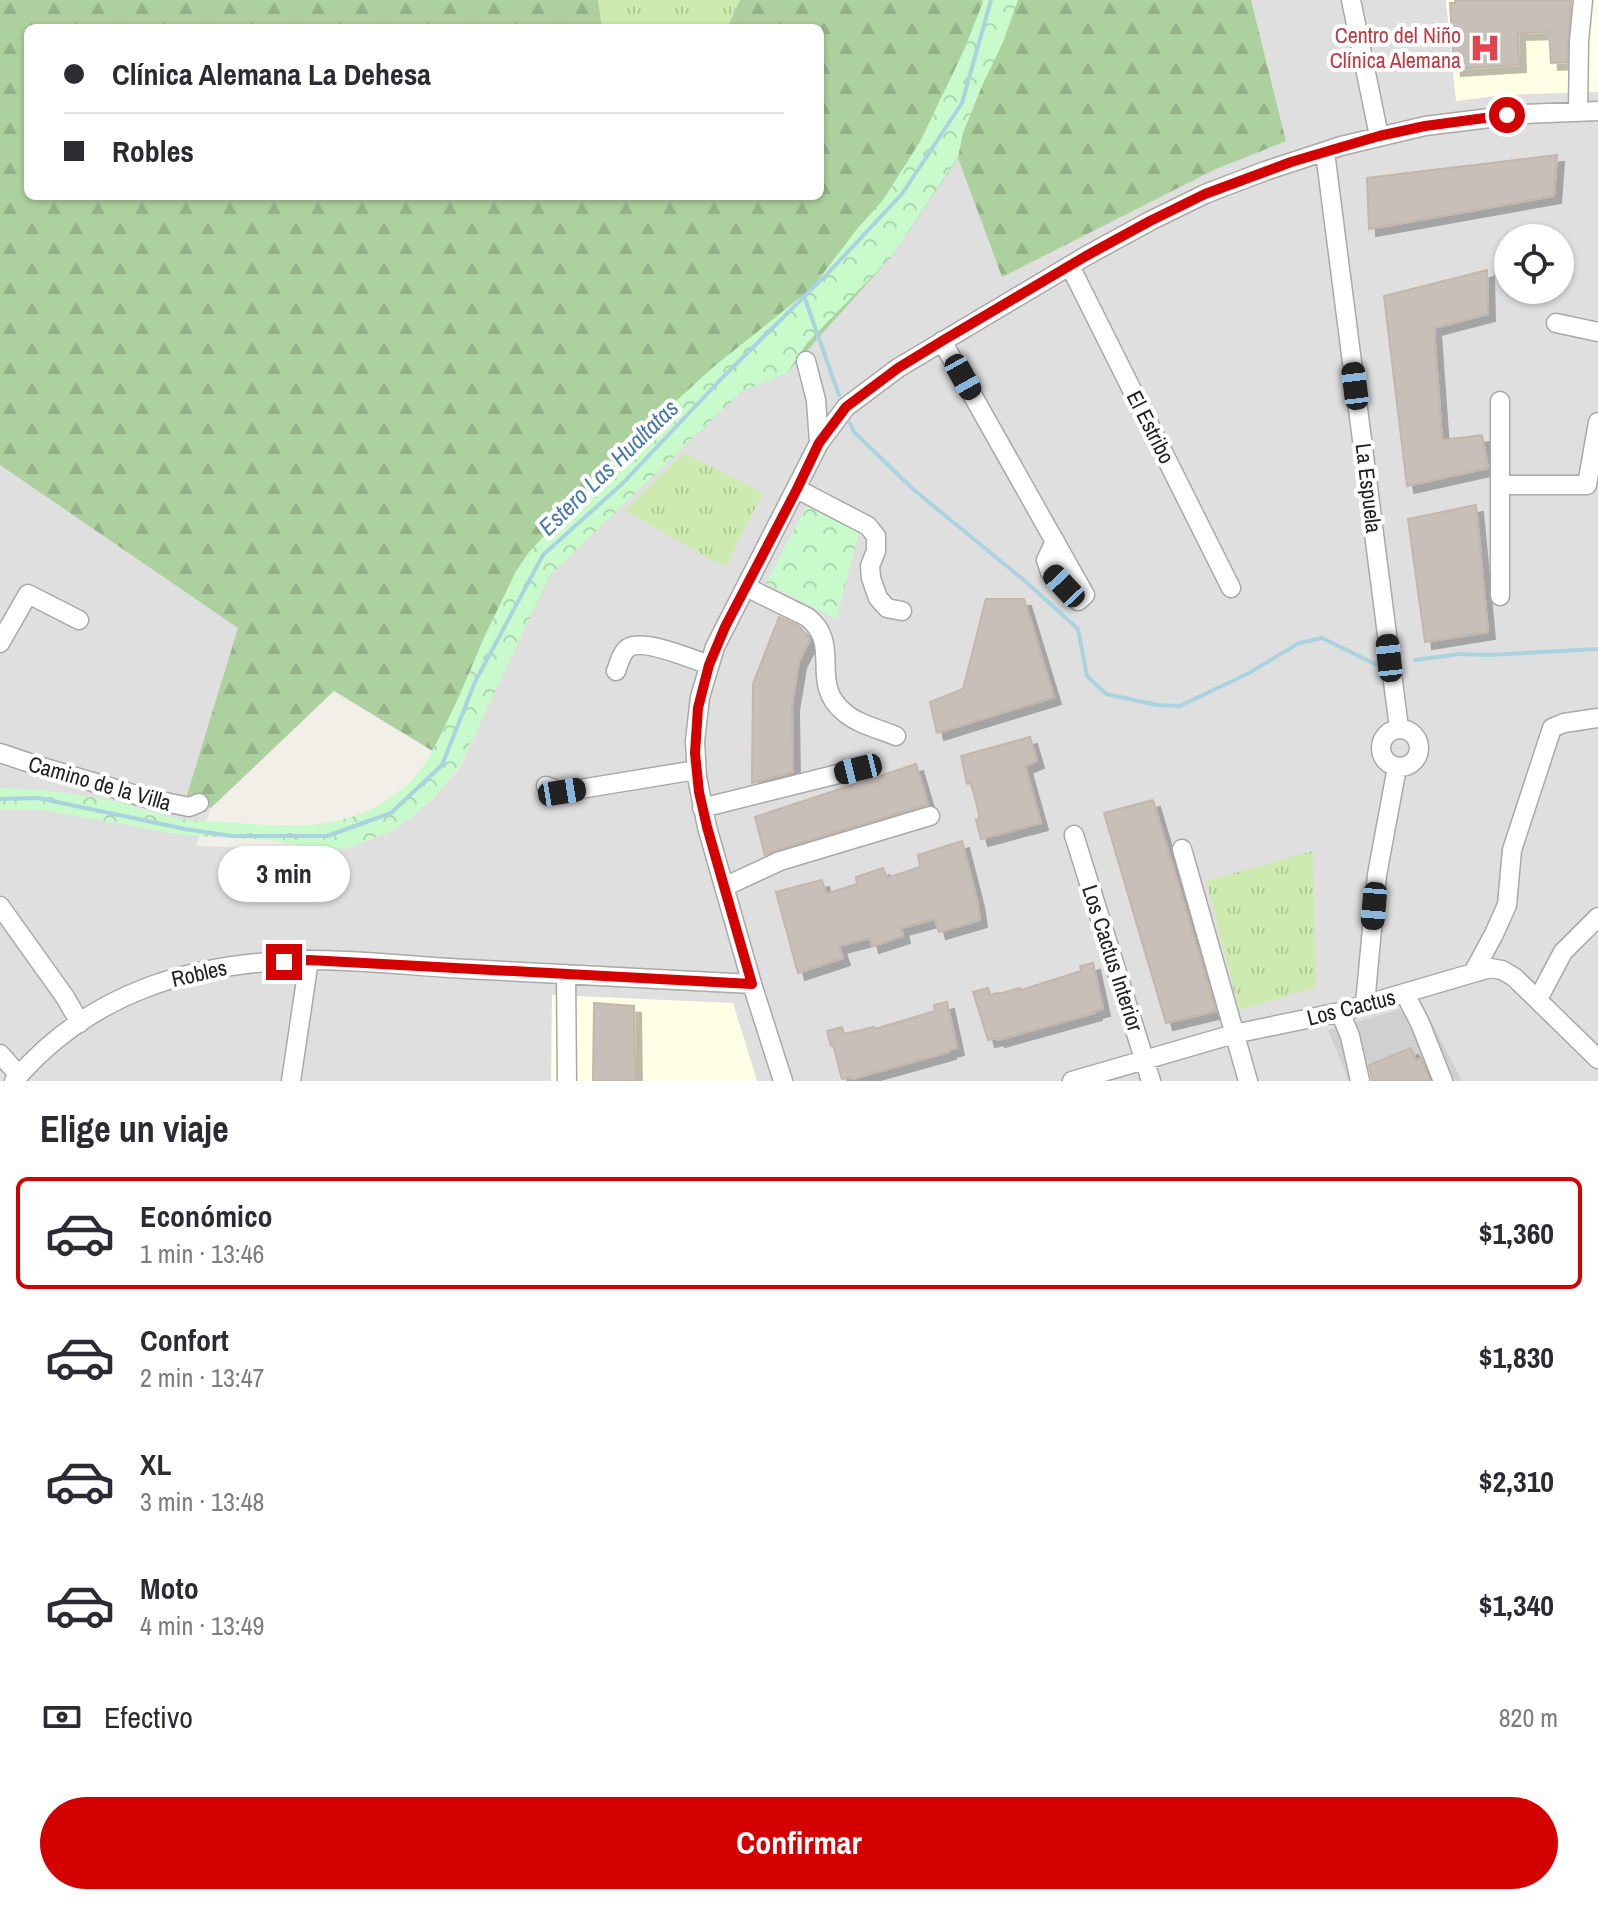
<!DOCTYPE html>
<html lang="es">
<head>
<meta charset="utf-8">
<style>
	body { margin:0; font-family:"Archivo Narrow",sans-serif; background:#f7f7f7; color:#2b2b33; height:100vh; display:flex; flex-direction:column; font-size:30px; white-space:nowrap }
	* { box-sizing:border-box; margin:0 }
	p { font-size:26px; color:#7c7c81 }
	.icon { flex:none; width:44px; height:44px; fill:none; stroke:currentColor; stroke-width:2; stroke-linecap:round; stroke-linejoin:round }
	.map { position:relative; height:1081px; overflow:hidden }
	.side { display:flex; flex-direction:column; background:#fff; flex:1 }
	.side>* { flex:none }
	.hud { position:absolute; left:24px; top:24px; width:800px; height:176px; border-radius:12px; box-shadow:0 2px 6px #0004; display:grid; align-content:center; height:176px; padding:0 40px; background:#fff }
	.fabs { position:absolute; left:1494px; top:224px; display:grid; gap:16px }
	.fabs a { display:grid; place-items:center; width:80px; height:80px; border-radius:50%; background:#fff; box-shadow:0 2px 6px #0004; font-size:40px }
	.end { position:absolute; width:36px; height:36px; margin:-18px; border:10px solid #d40000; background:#fff; box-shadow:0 0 0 4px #fff }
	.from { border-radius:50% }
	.bubble { position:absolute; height:56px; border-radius:28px; background:#fff; box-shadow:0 2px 6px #0004; font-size:26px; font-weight:700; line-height:56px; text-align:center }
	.car { position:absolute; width:24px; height:48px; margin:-24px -12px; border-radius:10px; box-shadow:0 0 6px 2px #0007; background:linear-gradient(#222 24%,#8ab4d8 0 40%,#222 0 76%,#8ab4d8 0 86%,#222 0) }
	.hud b { display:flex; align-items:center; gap:28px; height:76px; font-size:30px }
	.hud b+b { border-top:2px solid #e1e1e2 }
	.hud i { width:20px; height:20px; background:#2b2b33 }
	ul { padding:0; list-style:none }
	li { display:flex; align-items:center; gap:24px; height:112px; margin:0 16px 12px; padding:0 24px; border:4px solid transparent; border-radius:12px }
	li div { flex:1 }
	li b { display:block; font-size:30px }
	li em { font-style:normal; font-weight:700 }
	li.active { border-color:#d40000 }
	li>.icon { width:72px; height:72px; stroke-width:1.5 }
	h2 { padding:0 40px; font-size:36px; line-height:96px }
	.pay { display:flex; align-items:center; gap:20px; height:88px; padding:0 40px; font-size:30px }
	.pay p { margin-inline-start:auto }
	.button { display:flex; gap:16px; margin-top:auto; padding:16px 40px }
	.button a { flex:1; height:92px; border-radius:48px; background:#d40000; color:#fff; font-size:32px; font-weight:700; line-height:92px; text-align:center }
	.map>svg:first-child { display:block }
	.residential { fill:#e0dfdf; fill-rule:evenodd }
	.education { fill:#ffffe5 }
	.religious { fill:#d0d0d0 }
	.grass { fill:url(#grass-tufts) }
	.forest { fill:url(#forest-firs) }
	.park { fill:url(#park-crowns) }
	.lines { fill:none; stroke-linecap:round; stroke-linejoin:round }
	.stream { stroke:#aad3df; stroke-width:4 }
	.building { fill:#c7bfb8; stroke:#c4b6ab; stroke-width:2; filter:url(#shadow) }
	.minor-casing { stroke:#a9a9a9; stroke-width:21 }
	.minor { stroke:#fff; stroke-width:18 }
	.route { stroke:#d40000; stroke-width:10 }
	.labels { text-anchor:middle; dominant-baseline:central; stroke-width:8; stroke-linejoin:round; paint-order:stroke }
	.health-label { font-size:22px; fill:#be3a42; stroke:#fff; text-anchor:end }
	.street-label { font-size:22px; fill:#222; stroke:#fff }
	.water-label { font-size:24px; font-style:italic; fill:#4a7aab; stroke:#fff }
</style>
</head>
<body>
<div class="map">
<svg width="1598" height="1081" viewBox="0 0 1598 1081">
	<defs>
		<pattern id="grass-tufts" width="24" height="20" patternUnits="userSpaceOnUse" patternTransform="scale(2)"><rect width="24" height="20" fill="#cdebb0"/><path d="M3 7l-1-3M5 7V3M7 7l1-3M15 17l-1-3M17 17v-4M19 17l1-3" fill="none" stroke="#b0c997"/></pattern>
		<pattern id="forest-firs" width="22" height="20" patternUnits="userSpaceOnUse" patternTransform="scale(2)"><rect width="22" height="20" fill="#add19e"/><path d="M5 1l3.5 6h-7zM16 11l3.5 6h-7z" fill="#95b388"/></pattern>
		<pattern id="park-crowns" width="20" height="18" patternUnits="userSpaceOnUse" patternTransform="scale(2)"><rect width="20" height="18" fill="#c8facc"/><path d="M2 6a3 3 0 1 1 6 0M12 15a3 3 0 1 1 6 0" fill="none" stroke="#acd6af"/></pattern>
		<filter id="shadow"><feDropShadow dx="7" dy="7" stdDeviation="0" flood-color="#0004"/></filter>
	</defs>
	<rect width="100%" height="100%" fill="#f2efe9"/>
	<path class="residential" d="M1251 0H1598V1081H0V465L239 628 186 797 211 808 196 846 328 850 349 848 396 829 433 799 460 767 550 575 741 392 787 373 891 257 958 157 1002 276 1214 170 1286 141ZM1508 238H1560V290H1508Z"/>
	<path class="education" d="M1446 0H1598V92L1504 95 1456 101Z
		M552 995 733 1003 757 1081H551Z"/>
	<path class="religious" d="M1422 1003 1462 1081H1349L1328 1030Z"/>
	<path class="grass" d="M598 0H740L727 28H602Z
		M684 453 763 493 725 567 625 511Z
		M1313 851 1316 987 1239 1010 1206 881Z"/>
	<path class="forest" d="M0 0H598L602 28H28V196H820V28H727L740 0H1251L1286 141 1214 170 1002 277 958 158 891 257 787 373 741 392 550 575 459 767 334 691 211 808 186 798 238 628 0 465Z"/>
	<path class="park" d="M982 0H1018L1003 42 982 86 963 133 958 157 891 257 807 343 787 373 741 392 550 575 459 767 433 799 396 829 349 848 328 850 268 840 182 835 42 810 0 809V788C43 789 84 794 126 804 140 808 153 813 167 816 187 821 207 821 227 822 296 828 355 833 410 782 421 772 430 755 437 742 454 709 468 676 482 642 493 618 505 595 516 571L530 551 561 518 623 460 646 432 674 403 712 368 812 288 857 229 883 200 921 140 964 50 983 2Z
		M808 503 859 533 836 619 766 583Z"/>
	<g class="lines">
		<path class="stream" d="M804 296 839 395
			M850 423 854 432 914 490 1025 581 1078 629 1087 676 1106 694 1157 705 1180 706 1249 673 1299 643 1322 638 1377 665
			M1415 660 1460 654 1489 655 1598 649
			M0 799 38 798 185 829 232 836H327L391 813 442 765 475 682 543 555 623 483 723 377 829 272 902 194 962 103 991 0"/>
	</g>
	<path class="building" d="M1455 0H1571L1567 62 1551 63 1549 32 1518 33 1519 65 1454 69 1450 3H1455Z
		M1557 155 1554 196 1369 229 1367 178Z
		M1487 270 1488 314 1434 328 1442 440 1482 435 1488 468 1407 486 1384 296Z
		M1476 505 1488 632 1425 642 1408 519Z
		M986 599H1024L1054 697 937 733 930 702 963 689Z
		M779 617 800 627 810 640 799 661 792 704 793 772 752 783 753 684Z
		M1030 737 1037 761 1025 766 1041 823 981 839 976 820 979 819V814L971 783 967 784 961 756Z
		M916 764 928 804 777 850 765 855 755 817Z
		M1153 800 1216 1011 1166 1023 1104 813Z
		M962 841 977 900 980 920 939 932 935 919 901 928 903 936 872 946 870 938 839 946 843 958 798 973 776 892 822 880 826 894 857 884 856 877 883 868 887 878 920 867 918 855Z
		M1093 963 1103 1009 1095 1011V1013L998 1040 997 1038 988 1040 973 992 988 988 990 995 998 993V994L1020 988 1021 990 1081 971 1080 966Z
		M947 1002 957 1048 949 1050V1052L852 1079 851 1077 842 1079 833 1045 831 1046 827 1031 842 1027 844 1034 874 1027 875 1029 935 1011 934 1005Z
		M594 1003 634 1006 635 1081H593Z
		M1411 1048 1416 1060 1421 1058 1430 1081H1373L1369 1065Z"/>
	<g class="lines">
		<defs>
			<path id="minor" d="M1351 0 1379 136
				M1578 112 1579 41 1583 0
				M1325 152 1399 728
				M1070 266 1231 588
				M1556 323 1598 332
				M942 341 1085 595 1078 601 1050 572 1046 560 1055 541
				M819 443 846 407 898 368 1086 256 1150 221 1205 194 1265 171 1341 146 1425 126 1522 114 1598 111
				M1500 485H1587L1598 422
				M797 489 868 526 876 536V551L870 566 871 578 878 598 887 608 902 611
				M746 587 807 617C843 644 808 683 844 712 857 724 879 729 896 736
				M1500 596V401
				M0 643 28 594 79 620
				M616 671C619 664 621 653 628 648 642 638 693 659 709 665
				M1381 748a19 19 0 1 1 38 0a19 19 0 1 1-38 0Z
				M0 753 39 766 146 798 189 807 199 803
				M546 786 562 792 696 770
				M702 808 858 769
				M1074 835 1151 1081
				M1182 849 1248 1081
				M724 887 780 861 930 816
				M0 906 65 997 80 1023
				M1473 973 1494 934 1507 905 1512 850 1552 728 1564 723 1598 718
				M566 974 567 1081
				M1405 994 1420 1023 1443 1081
				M1538 999 1563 952 1598 917
				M1365 1004 1377 875 1397 767
				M1340 1012 1350 1036 1360 1081
				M0 1054 19 1075
				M14 1081C91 991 193 962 308 960 359 960 414 966 466 969 561 974 656 979 752 984
				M291 1081 309 960
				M783 1081 752 984 707 827 697 777 695 741 700 697 715 647 819 443 816 400 806 361
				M1072 1081 1234 1034 1340 1012 1490 968 1502 970 1514 977 1598 1059"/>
		</defs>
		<use href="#minor" class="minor-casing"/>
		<use href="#minor" class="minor"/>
	</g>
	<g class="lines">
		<path class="route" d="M284 962 309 960 752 984 707 827 699 792 695 753 698 708 709 665 725 627 797 489 819 443 846 407 898 368 942 341 1086 256 1150 221 1205 194 1291 162 1379 136 1425 126 1507 115"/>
	</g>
	<defs>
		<symbol id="hospital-bare" viewBox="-9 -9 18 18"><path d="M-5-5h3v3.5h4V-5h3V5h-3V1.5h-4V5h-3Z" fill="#e0444e" stroke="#fff" stroke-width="2.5" paint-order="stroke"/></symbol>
	</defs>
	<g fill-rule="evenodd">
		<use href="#hospital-bare" x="1463" y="26" width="44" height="44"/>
	</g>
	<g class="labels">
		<g class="health-label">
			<text x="1461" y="35">Centro del Niño<tspan x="1461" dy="25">Clínica Alemana</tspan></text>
		</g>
		<g class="street-label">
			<text transform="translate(1151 427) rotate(63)">El Estribo</text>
			<text transform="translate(1369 488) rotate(83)">La Espuela</text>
			<text transform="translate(100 783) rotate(16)">Camino de la Villa</text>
			<text transform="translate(1113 958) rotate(72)">Los Cactus Interior</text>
			<text transform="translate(199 973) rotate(-13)">Robles</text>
			<text transform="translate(1351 1007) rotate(-14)">Los Cactus</text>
		</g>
		<g class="water-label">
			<text transform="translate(608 467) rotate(-44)">Estero Las Hualtatas</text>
		</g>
	</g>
</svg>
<div class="fabs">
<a><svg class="icon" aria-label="locate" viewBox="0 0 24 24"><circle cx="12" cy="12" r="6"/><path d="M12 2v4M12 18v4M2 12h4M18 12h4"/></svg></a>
</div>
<i class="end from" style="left:1507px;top:115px"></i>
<i class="end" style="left:284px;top:962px"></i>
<div class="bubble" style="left:218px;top:846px;width:132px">3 min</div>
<i class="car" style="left:963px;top:377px;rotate:151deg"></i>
<i class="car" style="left:1355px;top:386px;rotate:353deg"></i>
<i class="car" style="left:1064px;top:586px;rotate:317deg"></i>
<i class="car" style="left:1389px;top:658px;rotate:354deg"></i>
<i class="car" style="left:858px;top:769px;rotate:256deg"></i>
<i class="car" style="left:562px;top:792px;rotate:81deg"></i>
<i class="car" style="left:1374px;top:906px;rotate:185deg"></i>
<div class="hud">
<b><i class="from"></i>Clínica Alemana La Dehesa</b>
<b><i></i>Robles</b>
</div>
</div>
<section class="side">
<h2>Elige un viaje</h2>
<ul>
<li class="active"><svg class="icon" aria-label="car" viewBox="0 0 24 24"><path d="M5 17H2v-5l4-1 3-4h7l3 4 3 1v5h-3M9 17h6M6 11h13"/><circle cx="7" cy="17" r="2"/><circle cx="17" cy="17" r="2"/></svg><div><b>Económico</b><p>1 min · 13:46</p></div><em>$1,360</em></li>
<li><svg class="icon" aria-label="car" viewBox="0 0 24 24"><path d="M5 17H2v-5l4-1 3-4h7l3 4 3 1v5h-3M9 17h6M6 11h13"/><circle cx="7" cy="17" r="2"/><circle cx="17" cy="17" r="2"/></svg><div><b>Confort</b><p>2 min · 13:47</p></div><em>$1,830</em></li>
<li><svg class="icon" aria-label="car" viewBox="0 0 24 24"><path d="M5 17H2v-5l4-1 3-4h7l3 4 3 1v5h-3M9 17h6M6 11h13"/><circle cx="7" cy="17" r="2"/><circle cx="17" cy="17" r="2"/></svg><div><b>XL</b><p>3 min · 13:48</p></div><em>$2,310</em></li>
<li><svg class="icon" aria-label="car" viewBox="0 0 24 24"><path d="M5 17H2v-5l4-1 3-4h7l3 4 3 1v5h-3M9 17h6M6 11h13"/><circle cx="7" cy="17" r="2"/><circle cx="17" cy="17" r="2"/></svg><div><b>Moto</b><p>4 min · 13:49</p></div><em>$1,340</em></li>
</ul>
<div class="pay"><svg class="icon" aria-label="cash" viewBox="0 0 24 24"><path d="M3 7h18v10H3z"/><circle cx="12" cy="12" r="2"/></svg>Efectivo<p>820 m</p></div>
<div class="button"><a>Confirmar</a></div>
</section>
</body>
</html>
